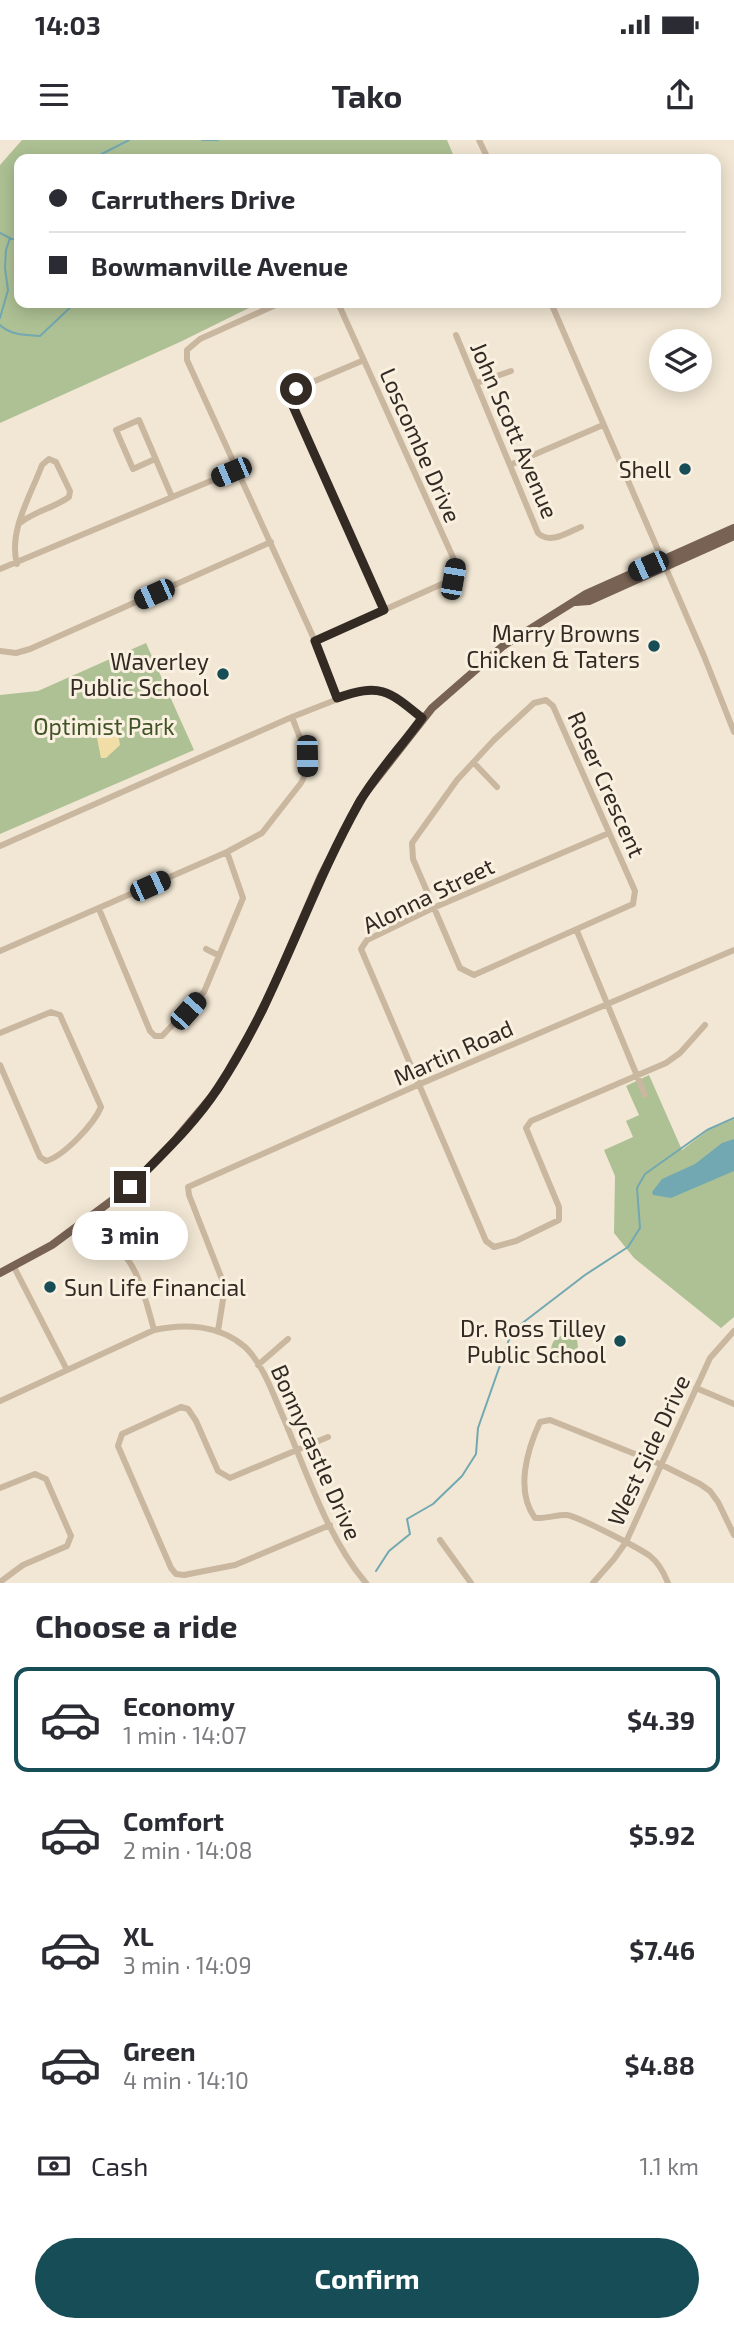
<!DOCTYPE html>
<html lang="en">
<head>
<meta charset="utf-8">
<style>
	body { margin:0; font-family:"Exo 2",sans-serif; background:#f2f2f3; color:#2b2b33; height:100vh; display:flex; flex-direction:column; font-size:26px; white-space:nowrap }
	* { box-sizing:border-box; margin:0 }
	p { font-size:23px; color:#7c7c81 }
	.icon { flex:none; width:38px; height:38px; fill:none; stroke:currentColor; stroke-width:2; stroke-linecap:round; stroke-linejoin:round }
	.map { position:relative; height:1443px; overflow:hidden }
	.side { display:flex; flex-direction:column; background:#fff; flex:1 }
	.side>* { flex:none }
	.guide { position:absolute; left:14px; top:14px; width:707px; height:154px; border-radius:14px; box-shadow:0 4px 18px #0003; display:grid; align-content:center; height:154px; padding:0 35px; background:#fff }
	.controls { position:absolute; left:649px; top:189px; display:grid; gap:14px }
	.controls a { display:grid; place-items:center; width:63px; height:63px; border-radius:50%; background:#fff; box-shadow:0 4px 18px #0003; font-size:35px }
	.end { position:absolute; width:32px; height:32px; margin:-16px; border:9px solid #332a24; background:#fff; box-shadow:0 0 0 4px #fff }
	.from { border-radius:50% }
	.bubble { position:absolute; height:49px; border-radius:24px; background:#fff; box-shadow:0 4px 18px #0003; font-size:23px; font-weight:700; line-height:49px; text-align:center }
	.car { position:absolute; width:21px; height:42px; margin:-21px -10px; border-radius:9px; box-shadow:0 0 5px 2px #0007; background:linear-gradient(#222 24%,#8ab4d8 0 40%,#222 0 76%,#8ab4d8 0 86%,#222 0) }
	.guide b { display:flex; align-items:center; gap:24px; height:66px; font-size:26px }
	.guide b+b { border-top:2px solid #e1e1e2 }
	.guide i { width:18px; height:18px; background:#2b2b33 }
	ul { padding:0; list-style:none }
	li { display:flex; align-items:center; gap:21px; height:105px; margin:0 14px 10px; padding:0 21px; border:4px solid transparent; border-radius:14px }
	li div { flex:1 }
	li b { display:block; font-size:26px }
	li em { font-style:normal; font-weight:700 }
	li.selected { border-color:#174d57 }
	li>.icon { width:63px; height:63px; stroke-width:1.5 }
	h2 { padding:0 35px; font-size:32px; line-height:84px }
	.pay { display:flex; align-items:center; gap:18px; height:77px; padding:0 35px; font-size:26px }
	.pay p { margin-inline-start:auto }
	.primary-button { display:flex; gap:14px; margin-top:auto; padding:14px 35px }
	.primary-button a { flex:1; height:80px; border-radius:42px; background:#174d57; color:#fff; font-size:28px; font-weight:700; line-height:80px; text-align:center }
	.status { display:flex; justify-content:space-between; align-items:center; height:49px; padding:0 35px; background:#fff; direction:ltr }
	.status svg { height:19px; fill:currentColor }
	header { display:flex; justify-content:space-between; align-items:center; height:91px; padding:0 35px; background:#fff; font-size:32px; font-weight:700 }
	.map>svg:first-child { display:block }
	.green { fill:#aec194 }
	.sand { fill:#f1dea7 }
	.water { fill:#72a8b1 }
	.lines { fill:none; stroke-linecap:round; stroke-linejoin:round }
	.stream { stroke:#72a8b1; stroke-width:2 }
	.minor { stroke:#cab7a0; stroke-width:6 }
	.major { stroke:#776253; stroke-width:8 }
	.route { stroke:#332a24; stroke-width:9 }
	.poi-dot { fill:#174d57; stroke:#faf0e0; stroke-width:2.5 }
	.labels { text-anchor:middle; dominant-baseline:central; stroke-width:6; stroke-linejoin:round; paint-order:stroke }
	.street-label { font-size:23px; fill:#332a24; stroke:#faf0e0 }
	.poi-label { font-size:23px; fill:#332a24; stroke:#faf0e0; text-anchor:end }
	.park-label { font-size:23px; fill:#3f5326; stroke:#faf0e0 }
</style>
</head>
<body>
<div class="status"><b>14:03</b><svg viewBox="0 0 49 12"><path d="M0 12V9h3v3zM5 12V6h3v6zM10 12V3h3v9zM15 12V0h3v12zM26 1h20v11H26zM47 4h2v5h-2z"/></svg></div>
<header><svg class="icon" aria-label="menu" viewBox="0 0 24 24"><path d="M4 6h16M4 12h16M4 18h16"/></svg>Tako<svg class="icon" aria-label="share" viewBox="0 0 24 24"><path d="M12 15V3M7 8l5-5 5 5M5 13v7h14v-7"/></svg></header>
<div class="map">
<svg width="734" height="1443" viewBox="0 0 734 1443">
	<rect width="100%" height="100%" fill="#f2e7d4"/>
	<path class="green" d="M22 0H447L455 19H19V163H259L180 202 0 283V25Z
		M146 503 194 610 0 694V555L38 551Z
		M649 935 682 1010 707 991 734 979V1177L721 1188 634 1118 614 1093 615 1036 604 1010 633 997 626 981 639 975 626 946Z
		M565 1195 577 1200 578 1207 567 1223 564 1224 551 1210C552 1200 556 1197 565 1195Z"/>
	<path class="sand" d="M111 591 119 599 120 605 106 618H101L97 598 104 592Z"/>
	<path class="water" d="M734 999V1031L671 1058 653 1055 652 1052 662 1039 695 1024 722 1003Z"/>
	<g class="lines">
		<path class="stream" d="M202 0H218
			M92 19 129 0
			M0 93 10 98 6 110 5 128 8 150 0 178
			M11 99H19
			M0 185C10 195 26 195 40 196L75 163
			M376 1431 389 1411 410 1394 407 1379 433 1364 462 1336 476 1314 478 1288 512 1191 585 1135 628 1107 640 1088 637 1048 645 1034 707 990 734 978"/>
		<path class="minor" d="M479 0 488 19
			M280 163 200 199 187 210V220L315 501 336 558
			M551 163 704 516 734 592
			M456 195 538 393C550 405 568 392 581 387
			M364 220 296 249 291 256 292 264 384 470
			M477 243 511 231
			M155 319 133 329 116 290 139 280 172 357
			M510 325 603 285
			M17 424C8 391 31 355 42 325L49 319 56 322 70 351 69 357C54 368 35 371 20 383
			M0 429 237 330
			M315 501 453 439 456 424 338 163
			M0 511 16 513 30 509 271 402
			M546 560 553 566 635 751 633 764 474 835 460 828 413 719 412 703 457 640 494 600 534 563Z
			M474 623 497 647
			M609 693 433 768 367 800 361 809 486 1101 494 1107 516 1101 559 1080V1067L526 988 531 981 666 923 680 913 705 885
			M0 706 292 577 361 550H376L395 556 422 578
			M99 769 150 891 155 896H162L204 852 243 758 227 712
			M577 791 645 955
			M206 809 218 815
			M0 811 227 712 262 693 301 643 307 631V616L292 577
			M0 893 51 872 60 875 101 967C94 984 64 1016 46 1021L40 1017 0 925
			M116 1107C139 1125 146 1162 154 1190
			M14 1127 67 1230
			M218 1191 225 1147 189 1055 188 1047 420 944 734 810
			M258 1225 288 1199
			M696 1248 734 1264
			M0 1261 154 1190C185 1183 220 1185 245 1207 262 1223 272 1251 281 1272 305 1327 327 1398 366 1443
			M328 1297 230 1338 218 1331 196 1281 188 1269 181 1267 122 1294 118 1306 171 1428 176 1434 184 1435 235 1425 330 1385
			M0 1348 35 1334 46 1339 71 1396 67 1406 23 1425 0 1442
			M440 1400 471 1443
			M593 1443 614 1419 626 1402 710 1218 734 1191
			M668 1443C664 1433 659 1423 650 1416 639 1408 579 1377 567 1375 559 1374 546 1379 535 1378 515 1351 527 1310 540 1282L550 1280 660 1324 700 1344 710 1351 718 1362 734 1395"/>
		<path class="major" d="M576 462 589 461 734 396
			M0 1133 52 1105 130 1047 175 1000 218 949 263 870 321 736 360 660 432 568 503 506 586 454 734 388"/>
	</g>
	<g class="lines">
		<path class="route" d="M130 1047C160 1016 194 985 218 948 277 860 307 755 359 663 376 633 402 606 422 578 388 550 380 543 337 558L315 501 384 470 292 264 291 256 296 249"/>
	</g>
	<g class="poi-dot">
		<circle cx="685" cy="329" r="7"/>
		<circle cx="654" cy="506" r="7"/>
		<circle cx="223" cy="534" r="7"/>
		<circle cx="50" cy="1147" r="7"/>
		<circle cx="620" cy="1201" r="7"/>
	</g>
	<g class="labels">
		<g class="street-label">
			<text transform="translate(515 290) rotate(67)">John Scott Avenue</text>
			<text transform="translate(421 305) rotate(66)">Loscombe Drive</text>
			<text transform="translate(607 644) rotate(66)">Roser Crescent</text>
			<text transform="translate(428 755) rotate(-26)">Alonna Street</text>
			<text transform="translate(453 912) rotate(-24)">Martin Road</text>
			<text transform="translate(648 1310) rotate(-65)">West Side Drive</text>
			<text transform="translate(317 1312) rotate(66)">Bonnycastle Drive</text>
		</g>
		<g class="poi-label">
			<text x="671" y="329">Shell</text>
			<text x="640" y="493">Marry Browns<tspan x="640" dy="26">Chicken &amp; Taters</tspan></text>
			<text x="209" y="521">Waverley<tspan x="209" dy="26">Public School</tspan></text>
			<text x="64" y="1147" text-anchor="start">Sun Life Financial</text>
			<text x="606" y="1188">Dr. Ross Tilley<tspan x="606" dy="26">Public School</tspan></text>
		</g>
		<g class="park-label">
			<text x="104" y="586">Optimist Park</text>
		</g>
	</g>
</svg>
<div class="controls">
<a><svg class="icon" aria-label="layers" viewBox="0 0 24 24"><path d="M12 4l9 5-9 5-9-5zM3 14l9 5 9-5"/></svg></a>
</div>
<i class="end from" style="left:296px;top:249px"></i>
<i class="end" style="left:130px;top:1047px"></i>
<div class="bubble" style="left:72px;top:1071px;width:116px">3 min</div>
<i class="car" style="left:231px;top:332px;rotate:247deg"></i>
<i class="car" style="left:648px;top:426px;rotate:246deg"></i>
<i class="car" style="left:453px;top:439px;rotate:10deg"></i>
<i class="car" style="left:154px;top:454px;rotate:246deg"></i>
<i class="car" style="left:307px;top:616px;rotate:179deg"></i>
<i class="car" style="left:150px;top:746px;rotate:66deg"></i>
<i class="car" style="left:188px;top:871px;rotate:42deg"></i>
<div class="guide">
<b><i class="from"></i>Carruthers Drive</b>
<b><i></i>Bowmanville Avenue</b>
</div>
</div>
<section class="side">
<h2>Choose a ride</h2>
<ul>
<li class="selected"><svg class="icon" aria-label="car" viewBox="0 0 24 24"><path d="M5 17H2v-5l4-1 3-4h7l3 4 3 1v5h-3M9 17h6M6 11h13"/><circle cx="7" cy="17" r="2"/><circle cx="17" cy="17" r="2"/></svg><div><b>Economy</b><p>1 min · 14:07</p></div><em>$4.39</em></li>
<li><svg class="icon" aria-label="car" viewBox="0 0 24 24"><path d="M5 17H2v-5l4-1 3-4h7l3 4 3 1v5h-3M9 17h6M6 11h13"/><circle cx="7" cy="17" r="2"/><circle cx="17" cy="17" r="2"/></svg><div><b>Comfort</b><p>2 min · 14:08</p></div><em>$5.92</em></li>
<li><svg class="icon" aria-label="car" viewBox="0 0 24 24"><path d="M5 17H2v-5l4-1 3-4h7l3 4 3 1v5h-3M9 17h6M6 11h13"/><circle cx="7" cy="17" r="2"/><circle cx="17" cy="17" r="2"/></svg><div><b>XL</b><p>3 min · 14:09</p></div><em>$7.46</em></li>
<li><svg class="icon" aria-label="car" viewBox="0 0 24 24"><path d="M5 17H2v-5l4-1 3-4h7l3 4 3 1v5h-3M9 17h6M6 11h13"/><circle cx="7" cy="17" r="2"/><circle cx="17" cy="17" r="2"/></svg><div><b>Green</b><p>4 min · 14:10</p></div><em>$4.88</em></li>
</ul>
<div class="pay"><svg class="icon" aria-label="cash" viewBox="0 0 24 24"><path d="M3 7h18v10H3z"/><circle cx="12" cy="12" r="2"/></svg>Cash<p>1.1 km</p></div>
<div class="primary-button"><a>Confirm</a></div>
</section>
</body>
</html>
